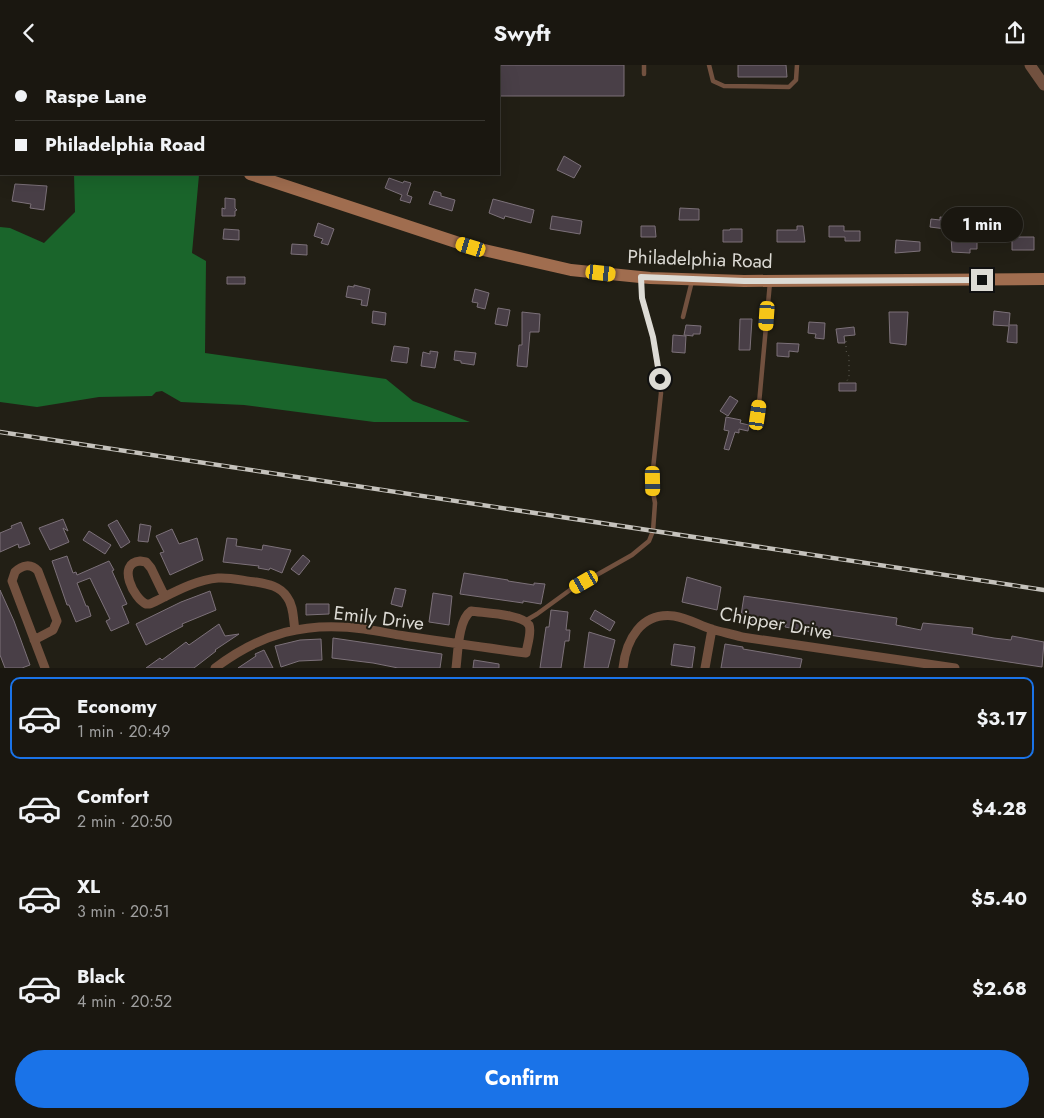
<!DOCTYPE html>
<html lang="en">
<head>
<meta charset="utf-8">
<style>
	body { margin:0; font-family:Jost,sans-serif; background:#27241e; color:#f1f3f6; height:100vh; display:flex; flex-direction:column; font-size:19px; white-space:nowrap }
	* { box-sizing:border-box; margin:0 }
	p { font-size:16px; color:#9f9f9f }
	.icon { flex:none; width:28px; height:28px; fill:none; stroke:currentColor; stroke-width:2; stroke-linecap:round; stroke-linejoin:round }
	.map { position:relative; height:603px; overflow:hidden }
	.sheet { display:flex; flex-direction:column; background:#1a1710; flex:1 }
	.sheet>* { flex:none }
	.guide { position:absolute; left:0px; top:0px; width:500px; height:110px; box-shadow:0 5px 20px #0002,0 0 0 1px #383630; display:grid; align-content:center; height:110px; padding:0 15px; background:#1a1710 }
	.end { position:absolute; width:22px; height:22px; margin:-11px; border:6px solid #dddbd5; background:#111; box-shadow:0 0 0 2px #111 }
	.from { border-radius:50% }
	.bubble { position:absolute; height:35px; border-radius:18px; background:#1a1710; box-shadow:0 5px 20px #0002,0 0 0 1px #383630; font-size:16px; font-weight:700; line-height:35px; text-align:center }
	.car { position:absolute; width:15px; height:30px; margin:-15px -8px; border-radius:6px; box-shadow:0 0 4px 1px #0007; background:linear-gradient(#f5c518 24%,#345 0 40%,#f5c518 0 76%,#345 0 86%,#f5c518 0) }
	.guide b { display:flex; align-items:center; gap:18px; height:48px; font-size:19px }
	.guide b+b { border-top:1px solid #383630 }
	.guide i { width:12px; height:12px; background:#f1f3f6 }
	ul { padding:9px 0 0; list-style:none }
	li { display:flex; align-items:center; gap:15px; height:82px; margin:0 10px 8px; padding:0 5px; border:2px solid transparent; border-radius:10px }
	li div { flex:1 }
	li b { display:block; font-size:19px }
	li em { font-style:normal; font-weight:700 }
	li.selected { border-color:#1a73e8 }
	li>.icon { width:45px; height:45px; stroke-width:1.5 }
	.action { display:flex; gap:10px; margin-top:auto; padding:10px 15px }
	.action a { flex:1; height:58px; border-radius:30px; background:#1a73e8; color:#fff; font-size:20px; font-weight:700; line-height:58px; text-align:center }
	header { display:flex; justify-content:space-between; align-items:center; height:65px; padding:0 15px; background:#1a1710; font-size:22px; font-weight:700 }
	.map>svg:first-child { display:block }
	.forest { fill:#1a652b }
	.building { fill:#493f47; stroke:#7c7179 }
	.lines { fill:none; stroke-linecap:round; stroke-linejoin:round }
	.path { stroke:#68665d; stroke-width:1; stroke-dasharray:1 4; stroke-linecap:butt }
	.service { stroke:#72513f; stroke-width:4.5 }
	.minor { stroke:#72513f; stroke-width:9 }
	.tertiary { stroke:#72513f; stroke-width:11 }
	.secondary { stroke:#a06d4f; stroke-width:12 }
	.rail-casing { stroke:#c5c2bc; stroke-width:4.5 }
	.rail { stroke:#221f15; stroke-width:2.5; stroke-dasharray:8; stroke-linecap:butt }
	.route { stroke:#dddbd5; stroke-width:6 }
	.labels { text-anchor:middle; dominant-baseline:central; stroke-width:4; stroke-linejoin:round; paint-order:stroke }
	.street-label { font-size:19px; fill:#dddbd5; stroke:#221f15 }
</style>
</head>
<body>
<header><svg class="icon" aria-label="back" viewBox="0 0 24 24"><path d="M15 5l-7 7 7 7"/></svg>Swyft<svg class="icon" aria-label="share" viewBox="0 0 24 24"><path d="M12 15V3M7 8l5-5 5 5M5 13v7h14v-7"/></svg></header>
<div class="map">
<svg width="1044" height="603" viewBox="0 0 1044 603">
	<rect width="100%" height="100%" fill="#221f15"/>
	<path class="forest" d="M74 109H194L199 110 192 188 206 196 205 288 386 314 413 336 470 357H374L244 340 181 337 162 326 156 327 152 331 99 332 37 342 0 337V162L10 163 44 178 75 147Z"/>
	<path class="building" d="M499 0H624V31H499Z
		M738 0H786L787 12H738Z
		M564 91 581 101 574 113 557 105Z
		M389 113 403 118 404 116 411 118 407 130 412 132 410 138 400 135 402 130 385 123Z
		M15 119 47 121 44 145 30 143 31 139 12 136Z
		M434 126 441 128V131L455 135 452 146 429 139Z
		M225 133 235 134V143L237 145 235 146V151H222V143L225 144Z
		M493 134 534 145 531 158 505 151 504 154 489 148Z
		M680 143 699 144V155H679Z
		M552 151 582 156 580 169 550 164Z
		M940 152 947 153 946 164 930 162 931 154 940 155Z
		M318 158 334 164 328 180 321 178 323 174 314 171Z
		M641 161H655L656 172H641Z
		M797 161H803L805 177H777V165H797Z
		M829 161H844V166H860V176H845V172H829Z
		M224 164 239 165V175L223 174Z
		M730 164H742V177H723V165H730Z
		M951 172 977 173V184H970V188L952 187Z
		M1012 172H1034V185H1012Z
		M896 175 920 177V186L895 188Z
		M292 179 307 180V190L291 189Z
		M227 212H245V219H227Z
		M354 220 370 224 367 241 361 240 362 235 346 232 348 221 354 222Z
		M475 224 489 228 485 244 477 242 478 238 472 237Z
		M498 243 510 245 507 261 495 259Z
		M373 246 386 248 385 260 372 258Z
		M994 246 1010 248 1009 260H1017V278L1007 277 1009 261 993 260Z
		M522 247 540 249 539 267H530L527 302 517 301 519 280H522Z
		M889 247H908L906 280 890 278Z
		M740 254H752L750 285H739Z
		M809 257 825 258 824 274 815 273 816 269 808 268Z
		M686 260 701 261 700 269H693V271L684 270Z
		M854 262 855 270 844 271 845 278H838L836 264Z
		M673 270 686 271 685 288 672 287Z
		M777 278 799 279 798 287 789 286V292L777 291Z
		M394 281 409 283 407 298 391 296Z
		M430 286 438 287 435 303 421 301 423 287 430 289Z
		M455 286 476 288 474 300 461 298V296L454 295Z
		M839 318H856V326H839Z
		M730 331 738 336 728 351 720 346Z
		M726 352 741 355 740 358 749 360 748 366 739 364V368L735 367 729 385 724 384 729 366 724 365Z
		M63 454 68 466 63 463 69 477 50 485 39 463Z
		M117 455 130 477 121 483 108 460Z
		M21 457 30 479 19 483 18 479 0 487V468L12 463 11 461Z
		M140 459 151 461 148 477 138 476Z
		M172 464 179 479 197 473 203 495 170 510 160 488 164 487 156 471Z
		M89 466 111 480 105 489 83 475Z
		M227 473 237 474 236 481 262 485 263 480 291 485 282 508 270 503 269 505 258 503 259 501 223 497Z
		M303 490 310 496 299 510 291 504Z
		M67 491 73 508 76 507 77 510 109 496 114 505 112 506 127 539 122 541 129 558 111 566 106 556 110 554 90 513 77 518 86 541H88L91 551 76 557 69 540H67L52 496Z
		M464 508 508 515V516L534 520V518L545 519 541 539 523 536V538L460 529Z
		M687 512 721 522 717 545 682 537Z
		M395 523 406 525 402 542 391 539Z
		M0 525 14 556 30 600 22 603H5L0 590Z
		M210 526 216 545 182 559 183 561 146 580 136 559 181 537Z
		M433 528 452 531 449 560 429 557Z
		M744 531 897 553 896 560 921 565 923 558 973 563 972 569 994 573 1011 575 1012 571 1044 577 1042 602 816 568 785 562 786 559 761 556 760 559 740 557Z
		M306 539H329V549L306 550Z
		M551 545 568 547 566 565H570L569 576H565L561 603H540L546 562H549Z
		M595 545 615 557 610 566 590 554Z
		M219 559 225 571 239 569 215 585 216 586 194 603H146L160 593 162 595 186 577 189 580Z
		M589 567 615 575 608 603H584Z
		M333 573 442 589 440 603H398L373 598 332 593Z
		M321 574 322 595 299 596 281 602 275 581 300 575Z
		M674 579 695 582 692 603 671 600Z
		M725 579 743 582V584L802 594 800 603H721Z
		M264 585 273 603H238L256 591 255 589Z
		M474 595 499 599V603H473Z"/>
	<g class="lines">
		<path class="path" d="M846 276V286L849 291V313L846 317"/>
		<path class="service" d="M709 0 713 16 724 21 789 22 796 15 797 0
			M644 9V0
			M683 252 692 216
			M758 350 770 217
			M525 556 537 549 570 525 632 490 649 476 653 466 655 438 653 427V404L661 328 653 272 642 233 641 214"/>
		<path class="minor" d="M165 532 151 503 146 497 140 496C116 498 134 534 146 539H150C171 529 194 515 218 513 231 512 244 516 256 517 268 519 280 521 287 532 294 541 293 554 295 565
			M34 575 53 565 57 556 38 506C31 498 22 500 15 507L12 516 45 603
			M215 603C261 568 306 556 364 564 378 566 392 569 405 571 446 577 486 583 526 588 527 581 532 567 529 560 523 549 483 548 471 546 458 555 458 588 456 603
			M623 603C626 575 641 547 674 551 687 553 699 560 711 564 721 567 732 569 742 572L955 603
			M705 603 712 564"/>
		<path class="tertiary" d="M1030 0 1044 20"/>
		<path class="secondary" d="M0 33 1 34
			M250 109 471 182 571 205 650 213 744 216 1044 214"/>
		<defs>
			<path id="rail" d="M0 367 1044 525"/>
		</defs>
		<use href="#rail" class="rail-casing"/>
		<use href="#rail" class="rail"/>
	</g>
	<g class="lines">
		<path class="route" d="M660 314 653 272 642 233 641 212 744 216 982 215"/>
	</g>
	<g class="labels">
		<g class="street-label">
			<text transform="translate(700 194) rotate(2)">Philadelphia Road</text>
			<text transform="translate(379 553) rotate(7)">Emily Drive</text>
			<text transform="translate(776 558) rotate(10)">Chipper Drive</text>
		</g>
	</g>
</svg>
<i class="end from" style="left:660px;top:314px"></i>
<i class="end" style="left:982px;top:215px"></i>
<div class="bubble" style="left:941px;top:142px;width:82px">1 min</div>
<i class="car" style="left:471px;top:182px;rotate:287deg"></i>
<i class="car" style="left:601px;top:208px;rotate:96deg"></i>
<i class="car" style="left:767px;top:251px;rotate:184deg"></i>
<i class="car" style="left:758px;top:350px;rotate:8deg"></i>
<i class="car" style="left:653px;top:416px;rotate:179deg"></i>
<i class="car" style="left:584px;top:517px;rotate:240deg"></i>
<div class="guide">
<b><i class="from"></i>Raspe Lane</b>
<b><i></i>Philadelphia Road</b>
</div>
</div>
<section class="sheet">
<ul>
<li class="selected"><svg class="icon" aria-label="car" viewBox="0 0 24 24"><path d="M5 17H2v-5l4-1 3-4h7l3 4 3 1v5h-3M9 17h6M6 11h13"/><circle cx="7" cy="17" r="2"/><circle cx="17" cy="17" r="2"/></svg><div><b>Economy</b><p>1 min · 20:49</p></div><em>$3.17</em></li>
<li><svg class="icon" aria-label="car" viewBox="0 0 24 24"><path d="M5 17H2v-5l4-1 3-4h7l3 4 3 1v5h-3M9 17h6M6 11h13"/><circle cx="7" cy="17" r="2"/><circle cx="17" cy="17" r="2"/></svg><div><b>Comfort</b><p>2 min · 20:50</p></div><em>$4.28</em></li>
<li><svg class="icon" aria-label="car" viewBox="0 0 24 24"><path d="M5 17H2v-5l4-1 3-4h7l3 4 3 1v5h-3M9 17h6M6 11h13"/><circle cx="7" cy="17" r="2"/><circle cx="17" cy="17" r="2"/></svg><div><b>XL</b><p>3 min · 20:51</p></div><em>$5.40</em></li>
<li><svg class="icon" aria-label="car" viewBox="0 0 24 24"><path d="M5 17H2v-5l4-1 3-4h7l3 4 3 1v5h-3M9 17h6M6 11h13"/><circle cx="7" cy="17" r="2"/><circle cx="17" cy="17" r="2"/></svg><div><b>Black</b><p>4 min · 20:52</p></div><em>$2.68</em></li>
</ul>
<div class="action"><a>Confirm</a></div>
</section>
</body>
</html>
